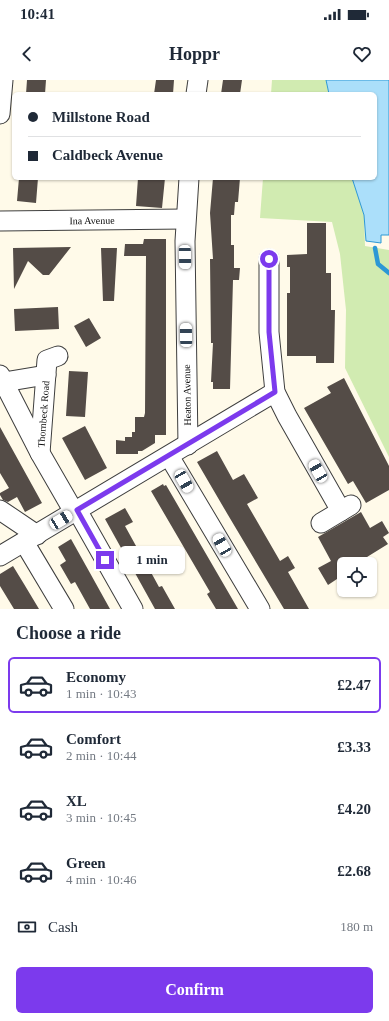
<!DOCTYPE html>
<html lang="en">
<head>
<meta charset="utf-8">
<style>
	body { margin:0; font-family:Georgia,serif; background:#f6f6f7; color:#1f2937; height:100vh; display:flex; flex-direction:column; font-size:15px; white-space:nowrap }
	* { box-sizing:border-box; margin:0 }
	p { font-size:13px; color:#747a83 }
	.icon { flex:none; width:22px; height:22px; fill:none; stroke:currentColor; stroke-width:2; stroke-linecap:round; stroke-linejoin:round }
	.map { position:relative; height:529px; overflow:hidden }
	.sheet { display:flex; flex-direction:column; background:#fff; flex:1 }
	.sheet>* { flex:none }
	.banner { position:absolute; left:12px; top:12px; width:365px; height:88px; border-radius:6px; box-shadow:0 1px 3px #0004; display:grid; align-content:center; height:88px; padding:0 16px; background:#fff }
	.tools { position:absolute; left:337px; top:477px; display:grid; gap:8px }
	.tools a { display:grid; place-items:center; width:40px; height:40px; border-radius:6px; background:#fff; box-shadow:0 1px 3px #0004; font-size:20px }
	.end { position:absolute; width:18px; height:18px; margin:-9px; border:5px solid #7c3aed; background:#fff; box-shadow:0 0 0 2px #fff }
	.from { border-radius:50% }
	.bubble { position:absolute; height:28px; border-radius:6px; background:#fff; box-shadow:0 1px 3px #0004; font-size:13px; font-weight:600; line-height:28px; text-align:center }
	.car { position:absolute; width:12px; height:24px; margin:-12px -6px; border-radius:5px; box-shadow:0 0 3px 1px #0007; background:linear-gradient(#fff 24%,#345 0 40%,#fff 0 76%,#345 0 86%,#fff 0) }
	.banner b { display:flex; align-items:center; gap:14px; height:38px; font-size:15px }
	.banner b+b { border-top:1px solid #e0e1e3 }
	.banner i { width:10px; height:10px; background:#1f2937 }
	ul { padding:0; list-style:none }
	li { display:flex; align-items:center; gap:12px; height:56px; margin:0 8px 6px; padding:0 8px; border:2px solid transparent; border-radius:6px }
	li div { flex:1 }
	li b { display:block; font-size:15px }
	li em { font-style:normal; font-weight:600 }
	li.active { border-color:#7c3aed }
	li>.icon { width:36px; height:36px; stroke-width:1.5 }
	h2 { padding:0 16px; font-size:18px; line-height:48px }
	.pay { display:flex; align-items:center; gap:10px; height:44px; padding:0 16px; font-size:15px }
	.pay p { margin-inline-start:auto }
	.action { display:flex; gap:8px; margin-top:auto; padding:8px 16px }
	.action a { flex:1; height:46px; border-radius:6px; background:#7c3aed; color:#fff; font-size:16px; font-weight:600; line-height:46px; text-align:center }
	.status { display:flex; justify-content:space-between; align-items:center; height:28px; padding:0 20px; background:#fff; direction:ltr }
	.status svg { height:11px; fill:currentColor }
	header { display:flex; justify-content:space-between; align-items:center; height:52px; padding:0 16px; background:#fff; font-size:18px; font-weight:600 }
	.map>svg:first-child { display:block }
	.green { fill:#d1ebb1 }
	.water { fill:#abdffa; stroke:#2d98d5 }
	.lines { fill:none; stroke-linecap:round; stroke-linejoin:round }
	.stream { stroke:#2d98d5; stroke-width:4.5 }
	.building { fill:#544c47 }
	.minor-casing { stroke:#3e3e3e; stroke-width:21 }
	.minor { stroke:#fff; stroke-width:19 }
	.route { stroke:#7c3aed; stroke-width:5 }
	.labels { text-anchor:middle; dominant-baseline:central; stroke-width:4; stroke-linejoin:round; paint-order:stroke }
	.street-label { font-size:10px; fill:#0b0b0b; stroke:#fff }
</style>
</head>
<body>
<div class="status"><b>10:41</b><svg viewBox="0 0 49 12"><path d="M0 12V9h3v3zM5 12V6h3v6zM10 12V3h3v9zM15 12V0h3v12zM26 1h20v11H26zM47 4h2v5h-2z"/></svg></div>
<header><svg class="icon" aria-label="back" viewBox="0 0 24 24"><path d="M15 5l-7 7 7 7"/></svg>Hoppr<svg class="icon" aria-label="heart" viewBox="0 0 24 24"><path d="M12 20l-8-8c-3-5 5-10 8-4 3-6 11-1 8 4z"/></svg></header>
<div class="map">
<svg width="389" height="529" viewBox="0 0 389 529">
	<rect width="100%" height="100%" fill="#fffae9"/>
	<path class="green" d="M272 0H326L329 14H271Z
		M263 98H352L364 135 365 166 389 170V377L345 288 346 230 340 174 332 142 260 138Z"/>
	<path class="water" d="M326 0H389V155H381V163L366 161 364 135 352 98H375V14H329Z"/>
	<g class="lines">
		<path class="stream" d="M375 168 378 184 389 193"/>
	</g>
	<path class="building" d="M27 0H46L45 14H26Z
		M156 0H174L173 14H154Z
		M223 0H242L240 14H221Z
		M19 98H38L36 123 17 121Z
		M138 98H165L162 128 136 126Z
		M213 98H240L238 122H235L234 135H231V165H234V188H240L239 200H233L230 309H213V302H211L213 263H211L210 179H213L210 133Z
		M307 143H326V193H331V230H335L334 283H316V276H287V213H290V187H287V175L307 174Z
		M144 159H166V355H155V363L142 371H138V374H116V360L125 361V357H132V352H135V337H144L145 333 146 176H124L125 164H143Z
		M71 167 49 195H43L28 181 14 209 13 168Z
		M101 168H117L114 221H103Z
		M58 227 59 249 15 251 14 229Z
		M89 238 101 258 86 267 74 246Z
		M69 291 88 292 85 337 66 336Z
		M344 298 389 386V410L366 423 353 401 348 404 304 328 331 313 327 307Z
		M85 346 107 388 85 400 62 358Z
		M0 347 42 423 25 432 17 417 8 422 3 420 0 415V413L9 408 0 393Z
		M217 371 233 400 244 394 258 418 247 424 280 481 288 476 295 488 288 492 309 529H284L228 435 197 382Z
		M163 404 164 406 166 405 173 417 238 529H216L207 514 210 512 151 411Z
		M125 428 133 442 125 446 141 475 148 471 154 481 147 485 159 507 162 506 175 529H155L105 439Z
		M361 432 370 448 382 441 389 453 383 457 388 464 367 477 368 480 362 484H344V503L340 497 328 505 318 488 331 481 318 457Z
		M71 459 90 493 110 529H90L75 502 71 504 60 485 66 481 58 467Z
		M13 486 24 504 39 529H14L0 506V494Z"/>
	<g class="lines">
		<defs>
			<g id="minor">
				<path d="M196 14 198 0"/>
				<path d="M0 34 3 0"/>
				<path id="s1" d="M0 141 185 139"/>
				<path d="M269 179V252L275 312 287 336 341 431"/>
				<path d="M0 295 40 373 74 432"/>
				<path d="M4 302 46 295"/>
				<path d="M188 365 185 161 189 98"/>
				<path id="s2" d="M40 373 47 280 58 276"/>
				<path d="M169 376 260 529"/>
				<path d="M0 430 37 455"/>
				<path d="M77 430 133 529"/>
				<path d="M321 443 351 425"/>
				<path d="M24 462 64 529"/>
				<path d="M0 476 275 312"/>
			</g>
		</defs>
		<use href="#minor" class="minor-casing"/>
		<use href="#minor" class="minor"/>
	</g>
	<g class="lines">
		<path class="route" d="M105 480 77 430 275 312 269 252V179"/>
	</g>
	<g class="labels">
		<g class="street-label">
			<text stroke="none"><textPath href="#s1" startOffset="92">Ina Avenue</textPath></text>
			<text transform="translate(187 315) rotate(-91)">Heaton Avenue</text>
			<text stroke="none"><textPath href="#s2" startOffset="39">Thornbeck Road</textPath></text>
		</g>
	</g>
</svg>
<div class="tools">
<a><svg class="icon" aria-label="locate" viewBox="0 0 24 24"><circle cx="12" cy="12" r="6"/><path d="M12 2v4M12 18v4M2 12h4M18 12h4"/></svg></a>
</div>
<i class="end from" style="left:269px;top:179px"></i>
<i class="end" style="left:105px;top:480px"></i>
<div class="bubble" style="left:119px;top:466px;width:66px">1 min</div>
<i class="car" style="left:185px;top:177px;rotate:179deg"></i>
<i class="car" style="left:186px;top:255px;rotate:359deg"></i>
<i class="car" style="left:318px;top:391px;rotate:330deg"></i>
<i class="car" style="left:184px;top:401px;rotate:150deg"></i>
<i class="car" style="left:61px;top:440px;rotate:59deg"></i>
<i class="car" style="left:222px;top:465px;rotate:330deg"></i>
<div class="banner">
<b><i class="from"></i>Millstone Road</b>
<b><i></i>Caldbeck Avenue</b>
</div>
</div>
<section class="sheet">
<h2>Choose a ride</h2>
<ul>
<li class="active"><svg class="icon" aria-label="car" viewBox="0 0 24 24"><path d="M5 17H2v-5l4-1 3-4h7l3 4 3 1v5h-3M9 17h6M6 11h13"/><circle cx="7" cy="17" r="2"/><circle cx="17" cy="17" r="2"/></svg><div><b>Economy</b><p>1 min · 10:43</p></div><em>£2.47</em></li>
<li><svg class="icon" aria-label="car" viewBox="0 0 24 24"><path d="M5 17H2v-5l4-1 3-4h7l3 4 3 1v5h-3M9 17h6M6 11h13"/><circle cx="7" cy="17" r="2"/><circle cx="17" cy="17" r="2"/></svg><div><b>Comfort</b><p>2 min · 10:44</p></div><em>£3.33</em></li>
<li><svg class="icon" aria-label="car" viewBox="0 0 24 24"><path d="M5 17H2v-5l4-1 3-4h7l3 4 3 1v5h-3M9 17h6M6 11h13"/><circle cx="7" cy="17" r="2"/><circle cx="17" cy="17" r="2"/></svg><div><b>XL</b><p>3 min · 10:45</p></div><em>£4.20</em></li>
<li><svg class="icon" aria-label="car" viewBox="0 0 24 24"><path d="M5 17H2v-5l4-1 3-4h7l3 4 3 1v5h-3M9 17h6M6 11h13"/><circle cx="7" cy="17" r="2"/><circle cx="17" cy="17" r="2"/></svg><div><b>Green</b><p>4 min · 10:46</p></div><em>£2.68</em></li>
</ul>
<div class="pay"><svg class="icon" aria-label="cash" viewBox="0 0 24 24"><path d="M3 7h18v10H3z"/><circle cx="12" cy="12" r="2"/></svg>Cash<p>180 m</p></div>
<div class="action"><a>Confirm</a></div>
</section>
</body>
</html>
